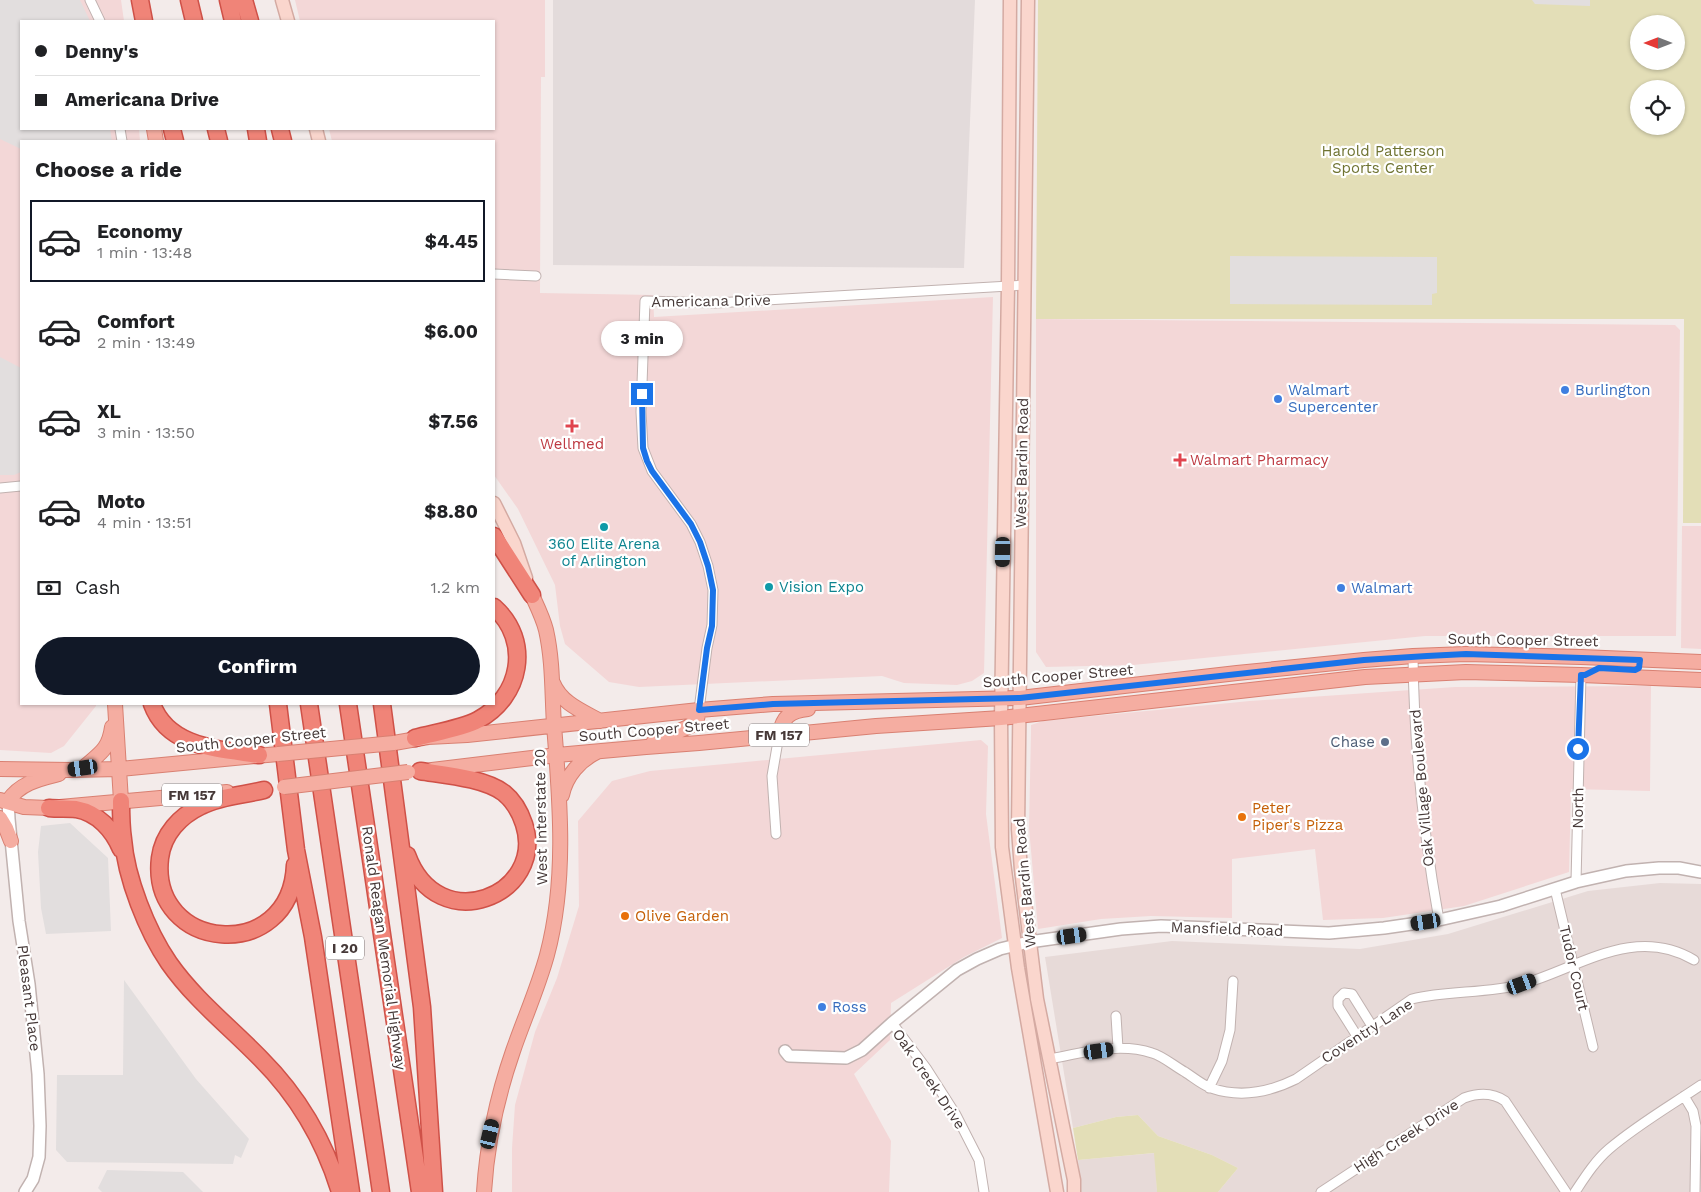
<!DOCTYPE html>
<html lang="en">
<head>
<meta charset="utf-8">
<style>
	body { margin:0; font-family:"Work Sans",sans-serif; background:#f6f6f6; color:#202124; height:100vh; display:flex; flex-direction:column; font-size:19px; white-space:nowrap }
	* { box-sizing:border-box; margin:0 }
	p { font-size:16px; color:#757577 }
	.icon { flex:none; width:28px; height:28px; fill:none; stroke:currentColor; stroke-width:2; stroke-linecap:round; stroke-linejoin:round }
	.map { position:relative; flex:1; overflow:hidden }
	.side { position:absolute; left:20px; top:140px; width:475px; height:565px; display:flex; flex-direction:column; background:#fff; border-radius:0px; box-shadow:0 1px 4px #0004 }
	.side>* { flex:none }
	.hud { position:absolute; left:20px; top:20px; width:475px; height:110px; border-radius:0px; box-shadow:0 1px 4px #0004; display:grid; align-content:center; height:110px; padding:0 15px; background:#fff }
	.needle { width:32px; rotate:270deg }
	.buttons { position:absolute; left:1630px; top:15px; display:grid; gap:10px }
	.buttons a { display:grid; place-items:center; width:55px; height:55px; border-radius:50%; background:#fff; box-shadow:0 1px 4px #0004; font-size:25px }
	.end { position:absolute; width:22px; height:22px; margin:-11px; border:6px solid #1a73e8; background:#fff; box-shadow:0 0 0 2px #fff }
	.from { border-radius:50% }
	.bubble { position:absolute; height:35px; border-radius:18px; background:#fff; box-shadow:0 1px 4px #0004; font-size:16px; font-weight:700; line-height:35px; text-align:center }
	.car { position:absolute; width:15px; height:30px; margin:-15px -8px; border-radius:6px; box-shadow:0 0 4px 1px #0007; background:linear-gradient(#222 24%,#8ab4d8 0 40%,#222 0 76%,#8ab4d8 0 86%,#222 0) }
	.hud b { display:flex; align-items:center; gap:18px; height:48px; font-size:19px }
	.hud b+b { border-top:1px solid #e0e0e0 }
	.hud i { width:12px; height:12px; background:#202124 }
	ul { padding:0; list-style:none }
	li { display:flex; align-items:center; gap:15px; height:82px; margin:0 10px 8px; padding:0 5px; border:2px solid transparent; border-radius:0px }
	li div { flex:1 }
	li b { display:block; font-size:19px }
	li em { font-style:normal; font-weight:700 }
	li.selected { border-color:#111827 }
	li>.icon { width:45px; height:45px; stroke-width:1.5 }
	h2 { padding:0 15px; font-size:22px; line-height:60px }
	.pay { display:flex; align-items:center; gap:12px; height:55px; padding:0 15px; font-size:19px }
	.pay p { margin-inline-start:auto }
	.action { display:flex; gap:10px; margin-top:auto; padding:10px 15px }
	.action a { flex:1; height:58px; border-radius:30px; background:#111827; color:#fff; font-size:20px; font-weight:700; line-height:58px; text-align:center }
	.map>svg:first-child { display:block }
	.residential { fill:#e7dad8 }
	.commercial { fill:#f3d7d7 }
	.industrial { fill:#e3dbdb }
	.green { fill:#e3deb7; fill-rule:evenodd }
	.parking { fill:#e2dede }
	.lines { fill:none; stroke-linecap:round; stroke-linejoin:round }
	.minor-casing { stroke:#c1b2b0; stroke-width:11 }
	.tertiary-casing { stroke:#c1b2b0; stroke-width:14 }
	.secondary-casing { stroke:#d4aaa2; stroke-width:15 }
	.primary-casing { stroke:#d98072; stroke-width:16 }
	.motorway-casing { stroke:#cf5148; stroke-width:19 }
	.minor { stroke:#fff; stroke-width:9 }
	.tertiary { stroke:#fff; stroke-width:11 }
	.secondary { stroke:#fad6cd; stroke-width:12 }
	.primary { stroke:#f5ada1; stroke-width:14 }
	.motorway { stroke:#f08478; stroke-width:16 }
	.primary-bridge-casing { stroke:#d98072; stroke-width:16; stroke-linecap:butt }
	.primary-bridge { stroke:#f5ada1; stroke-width:14 }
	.route { stroke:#1a73e8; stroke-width:6 }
	.shop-dot { fill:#3f7fe0; stroke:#fff; stroke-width:2 }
	.health-dot { fill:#e0444e; stroke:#fff; stroke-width:2 }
	.culture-dot { fill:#0f9aa8; stroke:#fff; stroke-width:2 }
	.service-dot { fill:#5c6f8a; stroke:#fff; stroke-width:2 }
	.food-dot { fill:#e8710a; stroke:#fff; stroke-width:2 }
	.labels { text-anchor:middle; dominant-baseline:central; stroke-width:4.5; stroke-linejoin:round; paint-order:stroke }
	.shield { fill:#fff; stroke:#7e7474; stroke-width:1 }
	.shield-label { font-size:14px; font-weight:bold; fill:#463938 }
	.park-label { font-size:15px; fill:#6f7331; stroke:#fff }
	.street-label { font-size:15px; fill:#463938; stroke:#fff }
	.shop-label { font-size:15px; fill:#366cbe; stroke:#fff; text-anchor:start }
	.health-label { font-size:15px; fill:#be3a42; stroke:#fff }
	.culture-label { font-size:15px; fill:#0d838f; stroke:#fff }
	.service-label { font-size:15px; fill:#4e5e75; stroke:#fff; text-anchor:end }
	.food-label { font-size:15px; fill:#c56008; stroke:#fff; text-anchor:start }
</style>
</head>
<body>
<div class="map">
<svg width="1701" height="1192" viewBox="0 0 1701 1192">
	<rect width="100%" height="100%" fill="#f3ebea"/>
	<path class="residential" d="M1660 883 1701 884V1192H1218L1238 1168 1212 1155 1158 1136 1138 1115 1116 1117 1073 1128 1045 957 1172 941 1360 949 1448 934 1588 891Z
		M1155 1153 1157 1192H1081L1078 1160Z"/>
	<path class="commercial" d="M0 0H121L124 21H21V129H139L140 141H21V704H96V706L64 746 51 753 0 750Z
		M295 0H545V77H541L540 293 653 295 654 317 993 297 984 673 972 681 957 685 904 683 882 676 639 687 609 682 565 644 560 626 555 585 518 509 494 475V141H332L329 129H494V21H300Z
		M1036 319 1675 325 1680 330 1676 636H1425L1133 665 1046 667 1036 652Z
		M1682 526H1701V649L1681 648Z
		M1651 686 1650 791 1571 789 1569 872 1464 906 1383 918 1323 920 1315 849 1232 859V918L1151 916 1101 919 1038 929 1029 828 1031 733V725L1043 721 1250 701 1455 687Z
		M981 740 988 746 986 814 1002 938 964 957 891 1003 890 1040 854 1074 891 1141 889 1192H512V1148L515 1105 535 1032 557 978 579 906 578 821 612 781 650 771Z"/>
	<path class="industrial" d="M553 0H975L964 268 553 265Z"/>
	<path class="green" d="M1038 0H1701V523H1683L1684 319H1036ZM1639 24H1676V61H1639ZM1639 89H1676V126H1639Z
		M1138 1115 1158 1136 1212 1155 1238 1168 1218 1192H1157L1154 1153 1078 1160 1073 1128 1116 1117Z"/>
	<path class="parking" d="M0 0H80L90 21H21V129H110L112 141H21V149L0 139Z
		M1532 0H1590V6L1535 4Z
		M1230 256 1437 257V293L1432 294V305L1230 304Z
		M0 357 21 368V472L14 475H0Z
		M70 823 108 858 111 931 46 934 41 908 38 852 41 826Z
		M124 980 196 1079 249 1139 241 1158 235 1155 233 1164 67 1162 56 1150 57 1075H123Z
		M107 1170 183 1172 203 1192H102L98 1188Z"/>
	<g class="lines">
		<defs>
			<path id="minor" d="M90 0 100 21
				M120 129 122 141
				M494 274 536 276
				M0 488 21 486
				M1413 656C1414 745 1423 832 1439 920
				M699 710 707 648 712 625 713 590 708 566 700 542 691 524 652 471 643 448 641 412 645 301 715 303 1025 285
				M776 834 772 776 779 735
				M1576 882 1581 675
				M1555 889 1593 1047
				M1116 1016 1118 1048
				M892 1023 926 1068 956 1115 979 1160 984 1192
				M1357 1036 1338 1006V999L1344 993 1352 994 1372 1026
				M1050 1059C1082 1053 1119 1042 1152 1053 1163 1056 1174 1066 1185 1072 1193 1077 1202 1085 1211 1088 1240 1098 1270 1092 1296 1079L1412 999C1449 990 1487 994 1523 984 1580 967 1635 925 1694 960
				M1209 1088 1222 1061 1230 1030 1233 981
				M1684 1096 1693 1111 1696 1126 1695 1192
				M1321 1192 1464 1098C1478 1093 1492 1092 1505 1101L1566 1192
				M1575 1192C1585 1177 1595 1161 1609 1149 1637 1125 1670 1106 1701 1085"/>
			<path id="tertiary" d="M8 801 9 819 19 921 29 984 38 1074 40 1126 39 1157 33 1179 25 1192
				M785 1051 789 1056 846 1058 862 1050 892 1023 957 970 977 959 1000 949 1029 942 1121 929 1161 926 1329 933 1384 928 1439 920 1501 906 1576 882 1626 871 1659 868H1679L1701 872"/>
			<path id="secondary" d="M282 0 288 21
				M1010 0 1008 286 1001 718 1002 847 1018 968 1057 1192
				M1028 0 1018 829 1021 870 1037 999 1074 1180V1192
				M316 129 319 141
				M494 503 514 543 526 578"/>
			<path id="primary" d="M154 129 156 141
				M553 683C561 703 582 711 600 721
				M115 704 121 801
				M779 735C783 717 789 711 808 709
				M394 743 428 737 467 735 699 710 773 704 1020 698 1237 673 1364 660 1413 656 1466 654 1581 657 1701 662
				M653 743 690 726 697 719 699 710
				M83 768C99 754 109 750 112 727
				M0 769 71 770 120 769 278 754
				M432 770 557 755 646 747 699 743 876 726 1001 718 1365 677 1466 672 1581 675 1701 680
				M562 795C566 776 580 760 597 752
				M0 800 24 807 49 808 227 792
				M8 801C20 783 39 779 59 774
				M0 818 6 828 11 841
				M484 1192C487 1143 497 1097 513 1051 524 1019 538 988 547 955 567 880 560 801 554 725 552 693 553 661 546 630 543 618 537 606 532 595"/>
			<path id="motorway" d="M140 0 144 21
				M189 0 194 21
				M228 0 233 21
				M244 0 250 21
				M172 129 175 141
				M216 129 219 141
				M256 129 258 141
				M280 129 283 141
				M494 536 532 595
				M152 704C168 748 219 749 259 755
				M278 704 296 850 313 937 351 1192
				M309 704 381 1192
				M348 704 420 1192
				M382 704 422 1007 434 1192
				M415 738C433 733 461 729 478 720 521 697 532 641 494 607
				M264 790C244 795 220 796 201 806 180 816 163 834 160 858 149 952 291 965 295 865
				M121 801C121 814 121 826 123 839 126 878 147 931 169 963 195 1000 230 1027 261 1059 298 1096 325 1143 340 1192
				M49 808C58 809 67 808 76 809 98 813 113 830 121 849
				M407 855C438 940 547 895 524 824 520 812 514 801 504 793 484 778 445 775 420 771"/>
		</defs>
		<use href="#minor" class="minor-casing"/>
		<use href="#tertiary" class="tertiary-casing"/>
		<use href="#secondary" class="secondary-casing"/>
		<use href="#primary" class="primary-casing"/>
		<use href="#motorway" class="motorway-casing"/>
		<use href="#minor" class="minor"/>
		<use href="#tertiary" class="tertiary"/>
		<use href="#secondary" class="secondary"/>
		<use href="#primary" class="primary"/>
		<use href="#motorway" class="motorway"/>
		<defs>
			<path id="primary-bridge" d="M278 754 394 743
				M284 787 408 772"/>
		</defs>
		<use href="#primary-bridge" class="primary-bridge-casing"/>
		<use href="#primary-bridge" class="primary-bridge"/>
	</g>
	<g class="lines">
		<path class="route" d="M642 394 643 448 647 461 652 471 691 524 700 542 708 566 713 590 712 626 707 648 699 710 773 704 1020 698 1364 660 1427 656 1466 654 1640 660 1639 668 1635 670 1599 668 1585 675H1581L1578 749"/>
	</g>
	<g class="shop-dot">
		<circle cx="1565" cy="390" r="5"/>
		<circle cx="1278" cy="399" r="5"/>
		<circle cx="1341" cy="588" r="5"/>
		<circle cx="822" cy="1007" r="5"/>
	</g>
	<g class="health-dot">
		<path d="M569.5 418.5h5v5h5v5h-5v5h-5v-5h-5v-5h5z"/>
		<path d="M1177.5 452.5h5v5h5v5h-5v5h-5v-5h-5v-5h5z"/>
	</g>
	<g class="culture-dot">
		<circle cx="604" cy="527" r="5"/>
		<circle cx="769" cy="587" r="5"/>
	</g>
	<circle class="service-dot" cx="1385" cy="742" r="5"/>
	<g class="food-dot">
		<circle cx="1242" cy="817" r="5"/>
		<circle cx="625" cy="916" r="5"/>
	</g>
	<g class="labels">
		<g class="shield">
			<rect x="749" y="723.5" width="60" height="23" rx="4"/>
			<rect x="162" y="783.5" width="60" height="23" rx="4"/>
			<rect x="326" y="936.5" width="38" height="23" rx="4"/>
		</g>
		<g class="shield-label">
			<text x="779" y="735">FM 157</text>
			<text x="192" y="795">FM 157</text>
			<text x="345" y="948">I 20</text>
		</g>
		<g class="park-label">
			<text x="1383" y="151">Harold Patterson<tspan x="1383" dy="17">Sports Center</tspan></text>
		</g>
		<g class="street-label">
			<text transform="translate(711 301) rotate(-1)">Americana Drive</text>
			<text transform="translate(1022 463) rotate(-89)">West Bardin Road</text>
			<text transform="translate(1523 640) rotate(1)">South Cooper Street</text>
			<text transform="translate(1058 676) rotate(-5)">South Cooper Street</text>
			<text transform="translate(654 730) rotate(-5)">South Cooper Street</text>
			<text transform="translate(251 740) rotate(-6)">South Cooper Street</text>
			<text transform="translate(1422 788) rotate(-95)">Oak Village Boulevard</text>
			<text transform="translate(1578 808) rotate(-89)">North</text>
			<text transform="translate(541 817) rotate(-91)">West Interstate 20</text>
			<text transform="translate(1025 883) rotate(-95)">West Bardin Road</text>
			<text transform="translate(1227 929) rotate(2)">Mansfield Road</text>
			<text transform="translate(384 948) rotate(82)">Ronald Reagan Memorial Highway</text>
			<text transform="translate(1574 968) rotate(77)">Tudor Court</text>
			<text transform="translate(29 998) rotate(83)">Pleasant Place</text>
			<text transform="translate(1367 1031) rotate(-33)">Coventry Lane</text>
			<text transform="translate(929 1079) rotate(56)">Oak Creek Drive</text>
			<text transform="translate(1406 1136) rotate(-33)">High Creek Drive</text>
		</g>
		<g class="shop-label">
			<text x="1288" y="390">Walmart<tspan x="1288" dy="17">Supercenter</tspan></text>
			<text x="1575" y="390">Burlington</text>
			<text x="1351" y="588">Walmart</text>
			<text x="832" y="1007">Ross</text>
		</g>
		<g class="health-label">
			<text x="572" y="444">Wellmed</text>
			<text x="1190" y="460" text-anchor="start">Walmart Pharmacy</text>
		</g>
		<g class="culture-label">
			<text x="604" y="544">360 Elite Arena<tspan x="604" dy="17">of Arlington</tspan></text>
			<text x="779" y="587" text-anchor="start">Vision Expo</text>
		</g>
		<g class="service-label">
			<text x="1375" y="742">Chase</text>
		</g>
		<g class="food-label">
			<text x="1252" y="808">Peter<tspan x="1252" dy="17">Piper's Pizza</tspan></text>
			<text x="635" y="916">Olive Garden</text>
		</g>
	</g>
</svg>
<div class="buttons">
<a><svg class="needle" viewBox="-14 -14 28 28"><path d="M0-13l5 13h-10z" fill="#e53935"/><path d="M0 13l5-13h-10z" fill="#757577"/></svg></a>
<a><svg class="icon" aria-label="locate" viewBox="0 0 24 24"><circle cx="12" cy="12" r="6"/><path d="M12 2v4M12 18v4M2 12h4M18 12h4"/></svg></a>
</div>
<i class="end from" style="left:1578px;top:749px"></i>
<i class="end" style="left:642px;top:394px"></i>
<div class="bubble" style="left:601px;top:321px;width:82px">3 min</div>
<i class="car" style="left:1003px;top:552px;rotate:181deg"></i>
<i class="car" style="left:83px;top:768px;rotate:262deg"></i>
<i class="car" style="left:1426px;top:922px;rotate:261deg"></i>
<i class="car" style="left:1072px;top:936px;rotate:82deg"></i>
<i class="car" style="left:1522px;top:984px;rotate:70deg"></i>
<i class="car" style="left:1099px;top:1051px;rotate:82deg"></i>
<i class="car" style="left:490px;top:1134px;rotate:13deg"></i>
<div class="hud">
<b><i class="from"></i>Denny's</b>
<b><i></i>Americana Drive</b>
</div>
<section class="side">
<h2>Choose a ride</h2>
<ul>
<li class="selected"><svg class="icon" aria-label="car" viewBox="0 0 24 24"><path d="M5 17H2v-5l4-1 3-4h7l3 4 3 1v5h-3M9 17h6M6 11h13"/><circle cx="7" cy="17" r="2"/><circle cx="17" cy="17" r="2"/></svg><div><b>Economy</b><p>1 min · 13:48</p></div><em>$4.45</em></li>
<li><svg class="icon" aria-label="car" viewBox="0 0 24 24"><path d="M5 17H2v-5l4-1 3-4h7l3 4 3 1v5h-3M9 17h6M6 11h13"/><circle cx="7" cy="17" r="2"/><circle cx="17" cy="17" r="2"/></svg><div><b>Comfort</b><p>2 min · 13:49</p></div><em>$6.00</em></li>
<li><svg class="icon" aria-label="car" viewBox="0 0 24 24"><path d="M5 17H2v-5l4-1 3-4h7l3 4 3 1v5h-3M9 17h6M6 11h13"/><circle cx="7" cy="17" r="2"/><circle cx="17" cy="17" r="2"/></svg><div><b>XL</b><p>3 min · 13:50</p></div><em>$7.56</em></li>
<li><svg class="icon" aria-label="car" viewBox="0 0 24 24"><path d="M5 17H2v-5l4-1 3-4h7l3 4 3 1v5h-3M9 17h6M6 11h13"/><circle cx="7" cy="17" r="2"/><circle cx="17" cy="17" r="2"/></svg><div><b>Moto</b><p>4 min · 13:51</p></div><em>$8.80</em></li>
</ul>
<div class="pay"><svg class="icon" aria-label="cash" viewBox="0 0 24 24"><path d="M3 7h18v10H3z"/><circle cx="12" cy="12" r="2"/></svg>Cash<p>1.2 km</p></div>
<div class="action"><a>Confirm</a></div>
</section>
</div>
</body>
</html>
